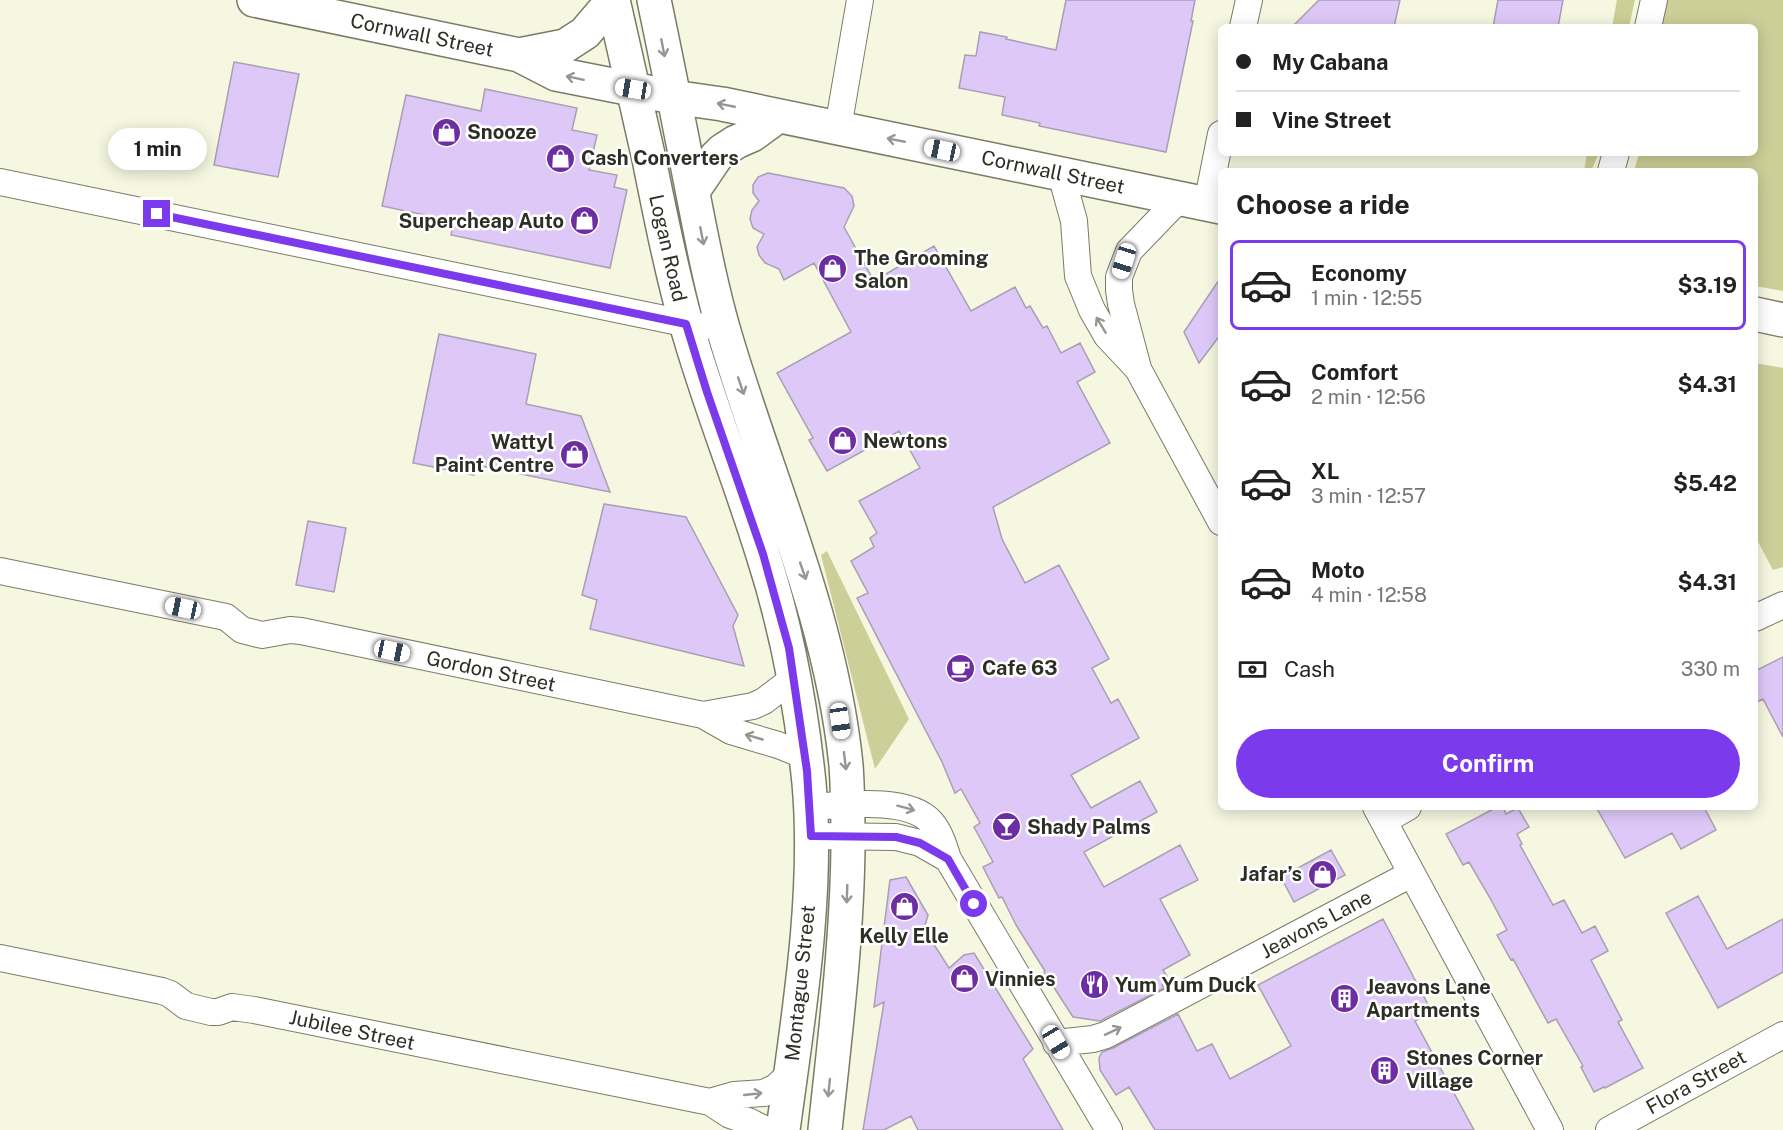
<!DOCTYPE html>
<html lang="en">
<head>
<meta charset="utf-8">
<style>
	body { margin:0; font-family:"Public Sans",sans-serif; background:#f2f2f2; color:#222; height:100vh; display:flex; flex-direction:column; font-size:22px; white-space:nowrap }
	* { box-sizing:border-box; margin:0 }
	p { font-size:20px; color:#767676 }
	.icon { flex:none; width:33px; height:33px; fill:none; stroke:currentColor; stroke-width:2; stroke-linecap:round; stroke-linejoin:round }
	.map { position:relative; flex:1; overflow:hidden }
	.drawer { position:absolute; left:1218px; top:168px; width:540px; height:642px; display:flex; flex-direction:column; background:#fff; border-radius:9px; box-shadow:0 3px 15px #0003 }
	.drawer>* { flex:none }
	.banner { position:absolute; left:1218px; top:24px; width:540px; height:132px; border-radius:9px; box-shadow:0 3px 15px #0003; display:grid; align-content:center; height:132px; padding:0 18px; background:#fff }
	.end { position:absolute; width:27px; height:27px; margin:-14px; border:8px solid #7c3aed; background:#fff; box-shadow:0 0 0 3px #fff }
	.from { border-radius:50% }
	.bubble { position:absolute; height:42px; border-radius:21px; background:#fff; box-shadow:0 3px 15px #0003; font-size:20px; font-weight:700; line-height:42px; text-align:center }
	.car { position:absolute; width:18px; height:36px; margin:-18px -9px; border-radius:8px; box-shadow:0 0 4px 2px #0007; background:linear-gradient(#fff 24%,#345 0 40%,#fff 0 76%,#345 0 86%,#fff 0) }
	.banner b { display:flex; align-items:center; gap:21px; height:57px; font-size:22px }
	.banner b+b { border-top:2px solid #e0e0e0 }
	.banner i { width:15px; height:15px; background:#222 }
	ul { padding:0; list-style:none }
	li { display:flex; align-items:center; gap:18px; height:90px; margin:0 12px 9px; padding:0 6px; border:3px solid transparent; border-radius:9px }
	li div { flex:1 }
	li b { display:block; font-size:22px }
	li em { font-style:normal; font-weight:700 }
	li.on { border-color:#7c3aed }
	li>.icon { width:54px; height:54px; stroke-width:1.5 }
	h2 { padding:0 18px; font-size:27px; line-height:72px }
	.pay { display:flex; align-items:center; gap:15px; height:66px; padding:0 18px; font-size:22px }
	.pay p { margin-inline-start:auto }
	.primary-button { display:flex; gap:12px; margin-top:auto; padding:12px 18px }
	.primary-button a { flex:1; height:69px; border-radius:36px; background:#7c3aed; color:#fff; font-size:24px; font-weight:700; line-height:69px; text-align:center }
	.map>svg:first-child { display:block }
	.green { fill:#cccf97 }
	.building { fill:#dec8f8; stroke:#a89fb3; stroke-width:1.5 }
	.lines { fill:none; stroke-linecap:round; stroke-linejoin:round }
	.minor-casing { stroke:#7a7b67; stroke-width:28 }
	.major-casing { stroke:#7a7b67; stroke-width:36 }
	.minor { stroke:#fff; stroke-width:26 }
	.major { stroke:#fff; stroke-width:33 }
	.oneway { stroke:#969692 }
	.route { stroke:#7c3aed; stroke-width:8 }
	.labels { text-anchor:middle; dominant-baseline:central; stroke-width:5; stroke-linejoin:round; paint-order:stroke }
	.street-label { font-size:20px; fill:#2d2e25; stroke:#fff }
	.poi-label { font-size:20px; font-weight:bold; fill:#2d2e25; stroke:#fff; text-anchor:start }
</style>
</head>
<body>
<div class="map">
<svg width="1783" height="1130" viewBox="0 0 1783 1130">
	<rect width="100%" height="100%" fill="#f6f7e0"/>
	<path class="green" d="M1617 0H1635L1629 27H1612Z
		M1666 0H1783V291L1755 286V171H1634L1639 153H1755V27H1662Z
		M1587 153H1599L1591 171H1584Z
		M1755 363 1783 368V567L1773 570 1755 536Z
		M827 551 909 719 875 769 821 555Z"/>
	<path class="building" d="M1066 0H1195L1191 21H1193L1166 152 1039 126 1040 123 1002 115 1005 97 959 88 965 55 976 56 980 32 1007 37 1006 39 1056 50Z
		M1319 0H1400L1394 27H1292Z
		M1498 0H1563L1558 27H1493Z
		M234 62 299 74 278 177 214 165Z
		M485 89 577 108 572 130 597 135 589 170 617 175 614 187 627 190 610 268 451 235 454 221 382 206 406 95 481 111Z
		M768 173 844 188 852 196 854 206 844 227 874 281 934 246 971 311 1015 287 1026 308 1030 306 1043 328 1047 326 1061 353 1080 343 1095 372 1077 382 1110 443 993 507 1002 539 1025 583 1059 565 1109 659 1092 668 1111 703 1118 699 1139 738 1071 775 1091 808 1140 781 1157 812 1084 852 1104 887 1180 845 1198 880 1160 899 1190 955 1163 970 1170 981 1162 985 1164 988 1100 1021 1073 1017 1044 972 1045 971 1016 925 1002 897 999 898 983 867 993 862 974 827 980 823 961 789 955 793 942 762 857 598 868 593 851 561 874 547 870 538 877 533 859 501 920 468 899 431 827 471 809 440 813 438 777 373 851 332 814 263 784 280 779 269 765 263 759 255 757 247 764 234 753 228 750 219 752 210 759 201 753 193V185L758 177Z
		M1221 277V334L1199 363 1184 332Z
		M439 334 536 354 526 404 581 416 610 492 476 465 474 475 413 463Z
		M604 504 686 517 738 615 733 626 744 666 590 629 597 600 582 595Z
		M308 521 346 528 334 592 296 585Z
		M1783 657V737L1763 699 1755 703V671Z
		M1497 807H1503L1506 814 1518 808 1529 827 1517 834 1522 844 1520 845 1553 905 1564 900 1582 933 1595 926 1608 951 1591 960 1622 1020 1618 1022 1643 1068 1605 1088 1604 1087 1594 1092 1581 1067 1583 1066 1556 1019 1548 1023 1513 959 1511 960 1497 935 1507 930 1490 898 1469 862 1463 865 1446 834Z
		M1596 807H1704L1716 830 1681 849 1672 833 1625 858Z
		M1331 850 1345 875 1294 902 1281 877Z
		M906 877 928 915 924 929 949 968 964 955 974 953 1033 1049 1023 1059 1063 1130H918L911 1116 884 1130H863L884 1002 874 1007 890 880Z
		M1698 896 1727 949 1783 919V972L1718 1008 1666 913Z
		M1383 919 1432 1012 1415 1021 1474 1130H1155L1129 1087 1116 1095 1100 1070 1099 1058 1102 1052 1113 1048 1178 1014 1197 1051 1212 1044 1230 1079 1291 1046 1258 985Z"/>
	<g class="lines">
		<defs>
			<path id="minor" d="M1243 27 1249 0
				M1648 27 1654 0
				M838 128 860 0
				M1611 171 1616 153
				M1061 174 1074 221 1078 276 1092 310 1107 336 1138 369 1221 522
				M0 182 703 327
				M1207 204 1221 134
				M1138 368 1121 304 1119 290V277L1129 251 1180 198
				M0 571 221 616 226 617 242 630 262 635 290 630 301 631 703 715 731 731 778 745 806 756
				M1755 618 1783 605
				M703 715 753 706 764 701 794 678
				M810 807C843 805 908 796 931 822 940 832 944 846 948 859L1109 1130
				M1376 807 1550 1130
				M1384 821 1408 807
				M811 836 896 837 920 843 948 859
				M0 958 162 991 170 994 186 1006 211 1012H218L232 1007 254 1010 710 1102 730 1115 748 1121 766 1130
				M1056 1043 1093 1039 1106 1035 1411 874
				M710 1102 734 1095 764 1093 776 1087 791 1073
				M1609 1130 1783 1035"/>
			<path id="major" d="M254 0 519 55 556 74 673 97 722 104 1221 207
				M613 0C625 53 637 106 649 159 660 214 671 269 686 323 708 402 739 477 763 555 787 629 801 705 809 783 819 896 798 1018 783 1130
				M654 0C668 66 681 133 694 199 703 245 712 291 725 335 767 478 831 616 846 765 848 792 848 819 848 846 847 941 835 1036 825 1130
				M519 55 565 46 585 33 613 0
				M693 191 716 157 722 151 736 142 752 135 778 116
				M1755 314 1783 320"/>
		</defs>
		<use href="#minor" class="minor-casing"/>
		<use href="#major" class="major-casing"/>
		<use href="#minor" class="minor"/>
		<use href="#major" class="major"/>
	</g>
	<defs><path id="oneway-shaft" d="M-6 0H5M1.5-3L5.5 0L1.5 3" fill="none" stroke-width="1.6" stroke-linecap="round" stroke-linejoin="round" transform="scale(1.5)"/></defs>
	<g class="oneway">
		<use href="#oneway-shaft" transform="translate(663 48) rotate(79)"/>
		<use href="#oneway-shaft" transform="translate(575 78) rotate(-168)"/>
		<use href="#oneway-shaft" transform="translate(726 105) rotate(-169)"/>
		<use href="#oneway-shaft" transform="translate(896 140) rotate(-169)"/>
		<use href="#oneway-shaft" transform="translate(702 236) rotate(79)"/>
		<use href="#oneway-shaft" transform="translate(1101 325) rotate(-121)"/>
		<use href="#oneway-shaft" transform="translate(741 386) rotate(71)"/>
		<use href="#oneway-shaft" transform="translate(803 571) rotate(71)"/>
		<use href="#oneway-shaft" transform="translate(754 737) rotate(-164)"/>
		<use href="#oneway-shaft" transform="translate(845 761) rotate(83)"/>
		<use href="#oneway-shaft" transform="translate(906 808) rotate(15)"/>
		<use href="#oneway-shaft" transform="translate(847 894) rotate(92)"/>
		<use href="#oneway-shaft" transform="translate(1113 1031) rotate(-25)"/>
		<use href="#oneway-shaft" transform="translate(829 1088) rotate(96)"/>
		<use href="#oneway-shaft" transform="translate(753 1094) rotate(-6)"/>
	</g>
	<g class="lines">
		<path class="route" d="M157 214 686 324 707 392 763 554 789 648 807 771 811 836 896 837 920 843 948 859 974 904"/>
	</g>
	<defs>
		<symbol id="shop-disc" viewBox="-11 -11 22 22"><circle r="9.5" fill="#6e2ea3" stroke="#fff"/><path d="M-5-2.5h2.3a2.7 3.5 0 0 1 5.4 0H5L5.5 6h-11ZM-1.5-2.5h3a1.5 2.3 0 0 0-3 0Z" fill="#fff"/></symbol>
		<symbol id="cafe-disc" viewBox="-11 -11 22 22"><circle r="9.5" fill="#6e2ea3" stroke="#fff"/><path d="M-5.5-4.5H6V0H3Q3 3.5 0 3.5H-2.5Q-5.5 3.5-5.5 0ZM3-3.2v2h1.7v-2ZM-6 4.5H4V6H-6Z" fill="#fff"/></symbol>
		<symbol id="bar-disc" viewBox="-11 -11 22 22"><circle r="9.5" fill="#6e2ea3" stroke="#fff"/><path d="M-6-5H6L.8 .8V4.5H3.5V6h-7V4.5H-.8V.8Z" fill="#fff"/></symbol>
		<symbol id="restaurant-disc" viewBox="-11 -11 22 22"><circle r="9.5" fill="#6e2ea3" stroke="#fff"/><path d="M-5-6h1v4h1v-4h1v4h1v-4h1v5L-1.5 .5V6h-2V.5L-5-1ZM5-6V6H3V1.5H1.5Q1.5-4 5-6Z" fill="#fff"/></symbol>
		<symbol id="building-disc" viewBox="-11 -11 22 22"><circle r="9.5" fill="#6e2ea3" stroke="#fff"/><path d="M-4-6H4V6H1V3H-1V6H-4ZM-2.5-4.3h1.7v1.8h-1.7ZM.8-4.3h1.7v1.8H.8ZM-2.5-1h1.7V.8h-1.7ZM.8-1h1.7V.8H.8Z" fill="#fff"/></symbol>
	</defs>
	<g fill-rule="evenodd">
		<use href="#shop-disc" x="430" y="116" width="33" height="33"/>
		<use href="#shop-disc" x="544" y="142" width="33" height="33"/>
		<use href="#shop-disc" x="568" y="204" width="33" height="33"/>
		<use href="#shop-disc" x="816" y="252" width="33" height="33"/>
		<use href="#shop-disc" x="826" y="424" width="33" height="33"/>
		<use href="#shop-disc" x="558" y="438" width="33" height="33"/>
		<use href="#cafe-disc" x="944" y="652" width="33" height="33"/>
		<use href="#bar-disc" x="990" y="810" width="33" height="33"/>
		<use href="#shop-disc" x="1306" y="858" width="33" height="33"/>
		<use href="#shop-disc" x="888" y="890" width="33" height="33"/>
		<use href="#shop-disc" x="948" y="962" width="33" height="33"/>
		<use href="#restaurant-disc" x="1078" y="968" width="33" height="33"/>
		<use href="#building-disc" x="1328" y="982" width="33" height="33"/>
		<use href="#building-disc" x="1368" y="1054" width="33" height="33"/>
	</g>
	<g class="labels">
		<g class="street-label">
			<text transform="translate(422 35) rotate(12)">Cornwall Street</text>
			<text transform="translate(1053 172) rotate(12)">Cornwall Street</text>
			<text transform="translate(668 248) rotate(77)">Logan Road</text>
			<text transform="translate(491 671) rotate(12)">Gordon Street</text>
			<text transform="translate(1316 924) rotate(-28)">Jeavons Lane</text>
			<text transform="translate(800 983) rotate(-84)">Montague Street</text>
			<text transform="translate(352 1030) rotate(12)">Jubilee Street</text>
			<text transform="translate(1696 1082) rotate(-29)">Flora Street</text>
		</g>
		<g class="poi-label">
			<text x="467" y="132">Snooze</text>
			<text x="581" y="158">Cash Converters</text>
			<text x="564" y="221" text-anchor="end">Supercheap Auto</text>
			<text x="854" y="258">The Grooming<tspan x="854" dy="23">Salon</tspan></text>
			<text x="863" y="441">Newtons</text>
			<text x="554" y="442" text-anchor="end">Wattyl<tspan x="554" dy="23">Paint Centre</tspan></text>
			<text x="982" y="668">Cafe 63</text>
			<text x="1027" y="827">Shady Palms</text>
			<text x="1302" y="874" text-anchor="end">Jafar’s</text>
			<text x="904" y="936" text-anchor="middle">Kelly Elle</text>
			<text x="985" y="979">Vinnies</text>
			<text x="1115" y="985">Yum Yum Duck</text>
			<text x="1366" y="987">Jeavons Lane<tspan x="1366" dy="23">Apartments</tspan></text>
			<text x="1406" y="1058">Stones Corner<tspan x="1406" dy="23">Village</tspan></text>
		</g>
	</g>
</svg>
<i class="end from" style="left:974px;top:904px"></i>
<i class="end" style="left:157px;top:214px"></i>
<div class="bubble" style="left:108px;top:128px;width:99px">1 min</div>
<i class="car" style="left:633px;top:89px;rotate:279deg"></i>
<i class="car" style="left:942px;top:150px;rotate:282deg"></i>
<i class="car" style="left:1124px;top:261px;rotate:197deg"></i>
<i class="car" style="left:183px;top:608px;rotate:282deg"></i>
<i class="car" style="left:392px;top:651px;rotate:102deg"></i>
<i class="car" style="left:840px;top:721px;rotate:172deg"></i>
<i class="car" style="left:1056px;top:1042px;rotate:149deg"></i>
<div class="banner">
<b><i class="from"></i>My Cabana</b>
<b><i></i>Vine Street</b>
</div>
<section class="drawer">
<h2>Choose a ride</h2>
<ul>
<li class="on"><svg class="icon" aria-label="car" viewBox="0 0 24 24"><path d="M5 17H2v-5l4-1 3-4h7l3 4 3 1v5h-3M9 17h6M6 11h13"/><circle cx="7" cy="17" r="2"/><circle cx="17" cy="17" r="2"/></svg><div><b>Economy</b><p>1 min · 12:55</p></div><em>$3.19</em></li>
<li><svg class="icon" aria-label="car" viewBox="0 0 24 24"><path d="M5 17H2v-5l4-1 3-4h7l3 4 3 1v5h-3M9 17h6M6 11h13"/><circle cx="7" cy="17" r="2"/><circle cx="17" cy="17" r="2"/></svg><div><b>Comfort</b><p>2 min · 12:56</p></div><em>$4.31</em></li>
<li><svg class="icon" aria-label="car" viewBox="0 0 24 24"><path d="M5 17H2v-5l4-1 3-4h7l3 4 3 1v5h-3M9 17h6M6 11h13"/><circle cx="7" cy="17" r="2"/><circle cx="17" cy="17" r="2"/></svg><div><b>XL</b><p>3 min · 12:57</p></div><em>$5.42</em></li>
<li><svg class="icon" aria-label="car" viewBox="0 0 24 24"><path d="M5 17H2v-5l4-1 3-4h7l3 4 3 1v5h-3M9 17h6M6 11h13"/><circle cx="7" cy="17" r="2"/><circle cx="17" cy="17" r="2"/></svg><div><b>Moto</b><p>4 min · 12:58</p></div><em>$4.31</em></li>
</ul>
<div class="pay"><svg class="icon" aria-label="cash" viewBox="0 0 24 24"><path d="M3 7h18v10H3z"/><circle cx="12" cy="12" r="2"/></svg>Cash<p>330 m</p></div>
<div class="primary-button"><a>Confirm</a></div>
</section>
</div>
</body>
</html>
